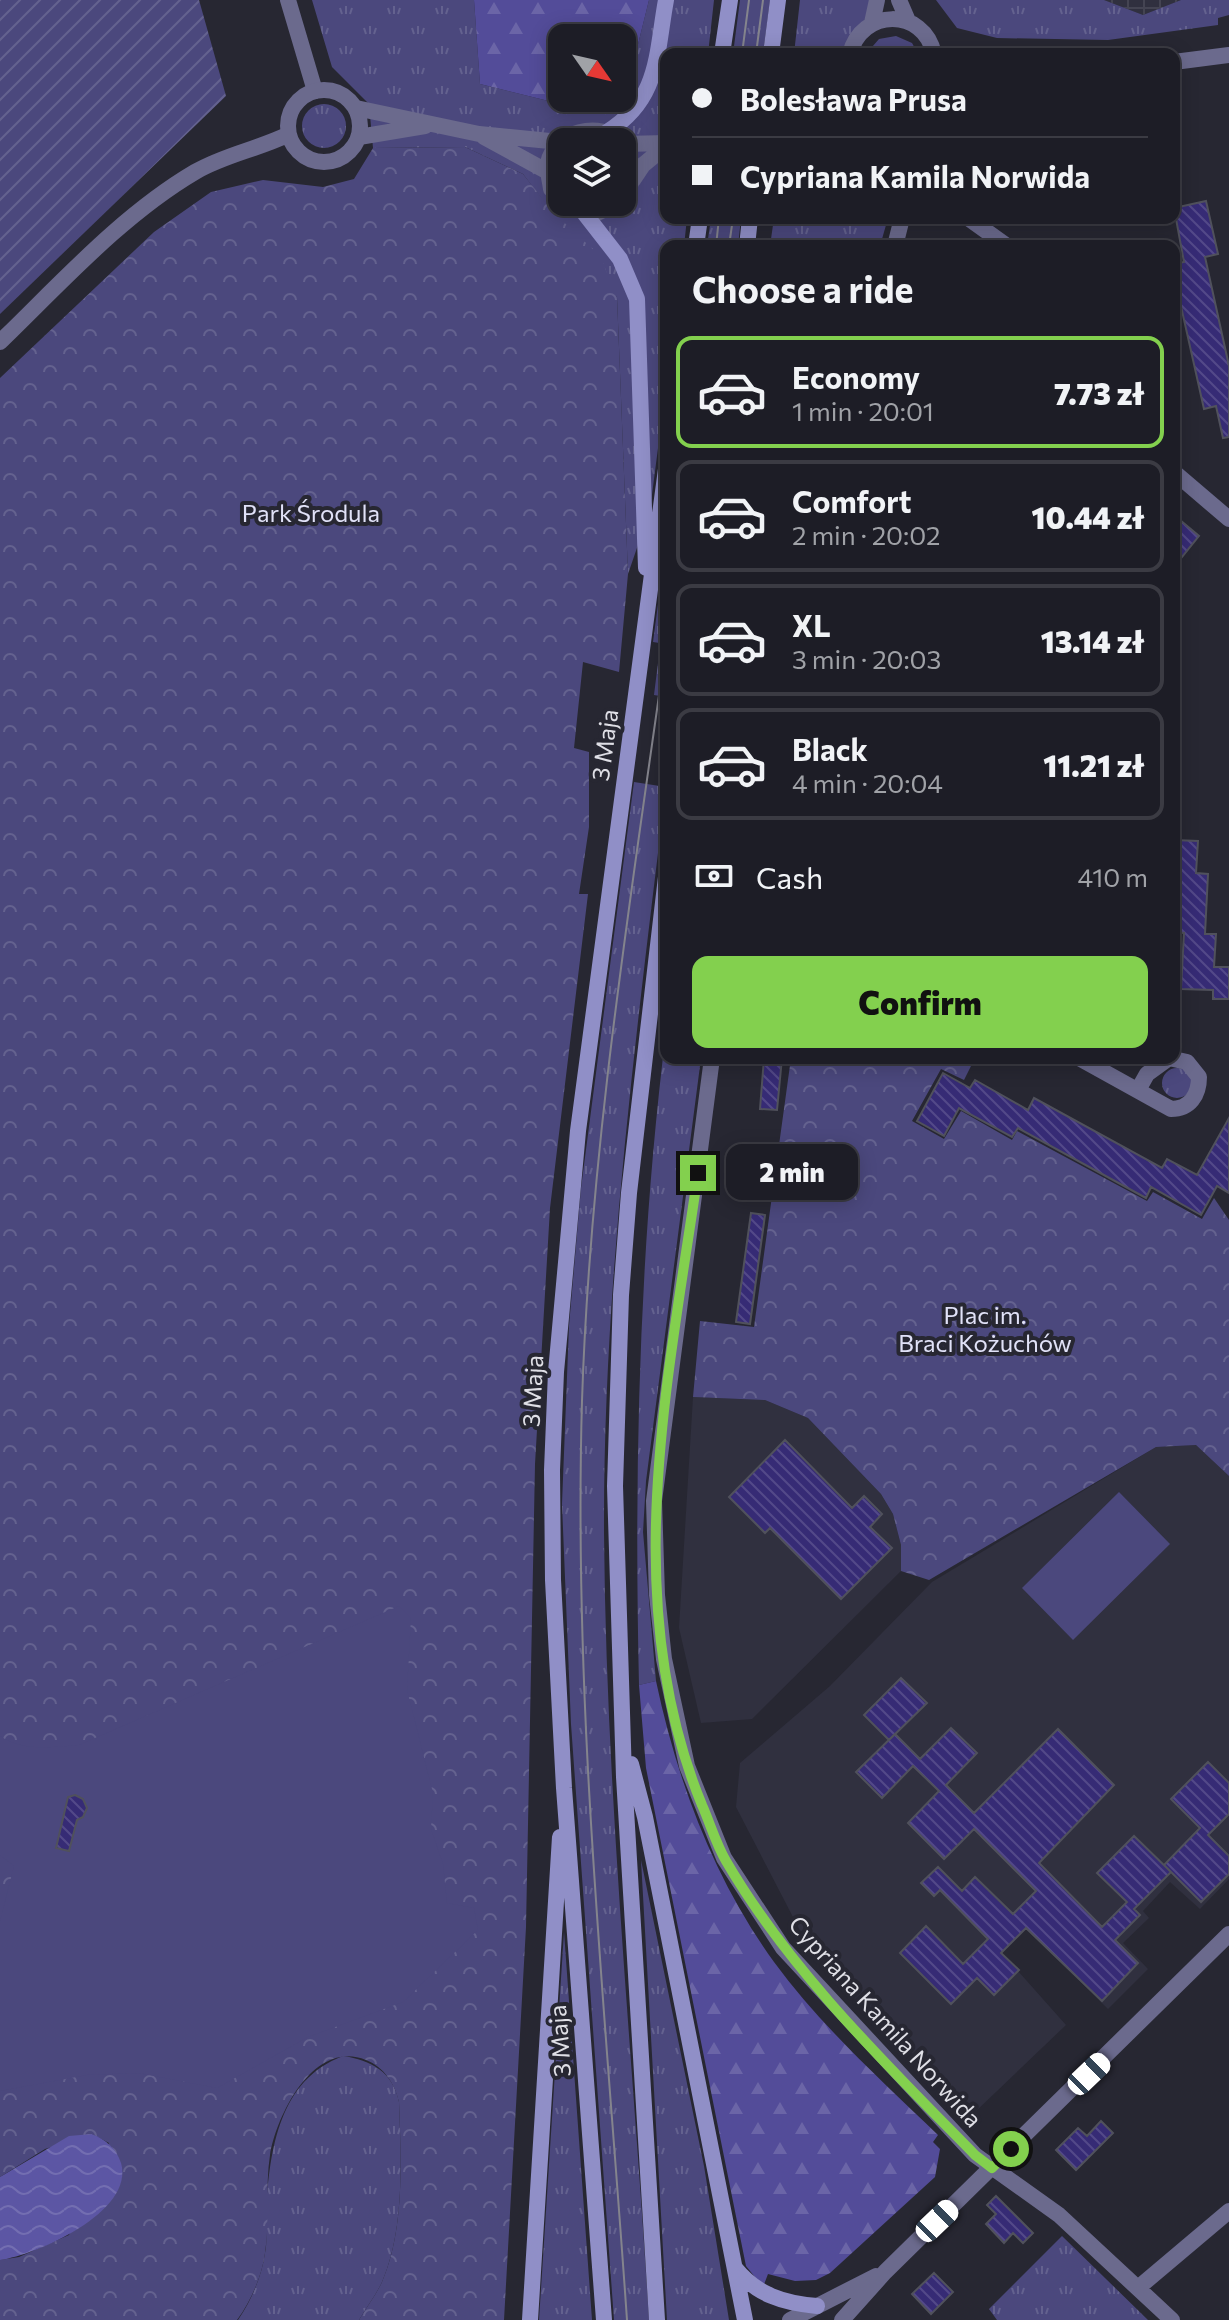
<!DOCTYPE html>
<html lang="en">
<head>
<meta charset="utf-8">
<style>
	body { margin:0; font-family:Commissioner,sans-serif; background:#2a2a32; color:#f1f3f6; height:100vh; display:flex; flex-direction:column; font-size:30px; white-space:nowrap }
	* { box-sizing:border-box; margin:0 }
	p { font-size:26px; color:#a0a2a7 }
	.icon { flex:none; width:44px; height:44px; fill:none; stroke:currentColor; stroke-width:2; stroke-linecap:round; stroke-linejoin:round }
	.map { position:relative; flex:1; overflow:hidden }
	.details { position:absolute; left:660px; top:240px; width:520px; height:824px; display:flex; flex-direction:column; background:#1d1d26; border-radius:16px; box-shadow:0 4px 20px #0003,0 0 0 2px #3b3b43 }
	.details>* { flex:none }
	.hud { position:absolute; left:660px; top:48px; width:520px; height:176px; border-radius:16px; box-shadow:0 4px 20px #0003,0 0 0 2px #3b3b43; display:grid; align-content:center; height:176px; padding:0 32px; background:#1d1d26 }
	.needle { width:52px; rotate:124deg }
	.controls { position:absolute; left:548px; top:24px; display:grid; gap:16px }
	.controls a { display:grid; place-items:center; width:88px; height:88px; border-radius:16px; background:#1d1d26; box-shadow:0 4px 20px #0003,0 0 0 2px #3b3b43; font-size:40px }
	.end { position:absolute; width:36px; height:36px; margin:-18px; border:10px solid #83d04e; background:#111; box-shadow:0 0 0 4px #111 }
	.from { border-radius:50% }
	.bubble { position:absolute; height:56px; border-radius:16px; background:#1d1d26; box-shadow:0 4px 20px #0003,0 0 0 2px #3b3b43; font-size:26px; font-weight:800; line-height:56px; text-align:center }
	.car { position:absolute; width:24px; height:48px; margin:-24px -12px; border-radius:10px; box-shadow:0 0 6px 2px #0007; background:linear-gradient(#fff 24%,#345 0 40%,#fff 0 76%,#345 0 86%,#fff 0) }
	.hud b { display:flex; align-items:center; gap:28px; height:76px; font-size:30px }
	.hud b+b { border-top:2px solid #3b3b43 }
	.hud i { width:20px; height:20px; background:#f1f3f6 }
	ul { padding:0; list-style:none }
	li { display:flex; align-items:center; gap:24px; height:112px; margin:0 16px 12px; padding:0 16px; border:4px solid #3b3b43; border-radius:16px }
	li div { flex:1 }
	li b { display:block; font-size:30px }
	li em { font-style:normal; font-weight:800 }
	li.active { border-color:#83d04e }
	li>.icon { width:72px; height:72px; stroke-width:1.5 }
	h2 { padding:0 32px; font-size:36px; line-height:96px }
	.pay { display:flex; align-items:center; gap:20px; height:88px; padding:0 32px; font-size:30px }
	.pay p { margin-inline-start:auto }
	.action { display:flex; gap:16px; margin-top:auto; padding:16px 32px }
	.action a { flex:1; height:92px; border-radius:16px; background:#83d04e; color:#111; font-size:32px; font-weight:800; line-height:92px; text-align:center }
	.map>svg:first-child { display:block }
	.built { fill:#30303f }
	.industrial { fill:url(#industrial-grid) }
	.grass { fill:url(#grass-tufts); fill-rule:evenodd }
	.forest { fill:url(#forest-firs); fill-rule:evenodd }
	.park { fill:url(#park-crowns) }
	.garden { fill:url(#garden-furrows) }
	.pitch { fill:#4b487d }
	.water { fill:url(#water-waves) }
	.building { fill:url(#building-back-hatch); stroke:#50515c; stroke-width:2 }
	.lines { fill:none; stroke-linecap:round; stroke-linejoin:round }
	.minor { stroke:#6b6a8d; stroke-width:16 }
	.tertiary { stroke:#6b6a8d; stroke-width:16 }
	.secondary { stroke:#908fc7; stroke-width:16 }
	.tram { stroke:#84848d; stroke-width:2 }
	.route { stroke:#83d04e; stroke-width:10 }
	.labels { text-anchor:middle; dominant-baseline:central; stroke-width:8; stroke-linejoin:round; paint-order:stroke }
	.park-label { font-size:24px; fill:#e1e2f8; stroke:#272732 }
	.street-label { font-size:24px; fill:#dfdfe6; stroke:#272732 }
</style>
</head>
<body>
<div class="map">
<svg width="1229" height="2320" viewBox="0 0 1229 2320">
	<defs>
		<pattern id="industrial-grid" width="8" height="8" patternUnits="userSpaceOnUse" patternTransform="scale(2)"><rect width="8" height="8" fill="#30303f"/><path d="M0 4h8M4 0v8" fill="none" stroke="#444452"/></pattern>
		<pattern id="grass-tufts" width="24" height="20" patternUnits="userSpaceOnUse" patternTransform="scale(2)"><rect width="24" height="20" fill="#4b487d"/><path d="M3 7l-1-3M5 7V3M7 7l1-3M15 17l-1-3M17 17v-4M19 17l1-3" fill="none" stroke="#64628f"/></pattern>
		<pattern id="forest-firs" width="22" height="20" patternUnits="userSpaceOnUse" patternTransform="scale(2)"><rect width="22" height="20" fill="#534c99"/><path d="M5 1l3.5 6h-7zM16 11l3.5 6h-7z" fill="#6b65a7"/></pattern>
		<pattern id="park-crowns" width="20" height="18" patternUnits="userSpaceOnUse" patternTransform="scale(2)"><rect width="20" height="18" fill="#4b487d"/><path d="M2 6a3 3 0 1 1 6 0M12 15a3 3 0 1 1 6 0" fill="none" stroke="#64628f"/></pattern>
		<pattern id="garden-furrows" width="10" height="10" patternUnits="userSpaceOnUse" patternTransform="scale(2)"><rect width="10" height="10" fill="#4b487d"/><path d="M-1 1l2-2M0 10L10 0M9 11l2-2" fill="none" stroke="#64628f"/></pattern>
		<pattern id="water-waves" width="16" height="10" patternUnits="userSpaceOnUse" patternTransform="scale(2)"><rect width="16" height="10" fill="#5c56a4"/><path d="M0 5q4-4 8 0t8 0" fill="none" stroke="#736eb1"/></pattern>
		<pattern id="building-back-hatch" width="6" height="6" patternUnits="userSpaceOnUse" patternTransform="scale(2)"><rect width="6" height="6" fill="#362b75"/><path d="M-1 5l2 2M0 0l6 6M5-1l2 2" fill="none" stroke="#534989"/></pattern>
	</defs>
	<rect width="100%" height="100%" fill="#272732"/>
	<path class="built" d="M693 1397 765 1400 808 1418 881 1494 893 1514 901 1545V1571L752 1719 701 1723 679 1628Z
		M1196 1445 1229 1476V1879L1200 1909 1170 1882 1143 1911 1149 1918 1123 1943 1148 1969 1108 2009 1026 1928 1002 1953 1066 2025 975 2112 862 2007 808 1946 736 1807 740 1763 830 1686 932 1582 1156 1447Z"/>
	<path class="industrial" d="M1104 0H1181L1143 15Z"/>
	<path class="grass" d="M312 0H474L480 84 589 111 624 101 649 0H714L708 54H666V218H687L684 246H666V386L650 510 628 574 617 297 523 174 465 147 373 148 369 104 332 67ZM562 142H622V202H562Z
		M740 0H770L763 54H733Z
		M800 0H871L868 15 843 54H794Z
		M936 0H1104L1143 15 1181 0H1229V15L1218 18V25L1108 40 997 38 957 28Z
		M896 36 912 43 918 54H866L879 39Z
		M302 126a22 22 0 1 1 44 0a22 22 0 1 1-44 0Z
		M711 218H741L738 246H707Z
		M774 218H888L880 246H770Z
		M666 543V644L653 642Z
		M659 655 666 656V697L654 695Z
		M634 782 666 787C636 1036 603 1283 604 1533 606 1796 633 2058 649 2320H614L571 1724 562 1504 569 1326 581 1188Z
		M666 1032V1058H701L646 1481 643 1532 656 1681 639 1685C634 1466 639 1249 666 1032Z
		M1162 1083a15 15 0 1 1 30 0a15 15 0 1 1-30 0Z
		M641 1860 704 2166 729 2320H667Z
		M564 1932 592 2320H539Z
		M343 2056C371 2060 393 2072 399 2102 401 2159 405 2229 382 2282 376 2295 366 2308 359 2320H238C251 2301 262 2276 265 2253 268 2239 265 2224 266 2210 270 2149 279 2080 343 2056Z
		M1062 2236 1148 2320H997L989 2309Z"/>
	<path class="forest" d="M474 0H649L624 101 589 111 480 84ZM562 38H622V98H562Z
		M656 1681C677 1781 714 1879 774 1962 821 2026 881 2080 938 2135L933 2142 940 2149 935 2177 830 2273 816 2280 795 2281 768 2274 763 2287 746 2266 646 1768 639 1685Z"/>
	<path class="park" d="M465 147 523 174 554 213 600 256 617 297 628 574 619 672 583 662 574 748 589 752V827L579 894H588L550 1208 535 1464 526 1927 504 2320H359C366 2308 376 2295 382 2282 405 2229 401 2159 399 2102 395 2084 384 2067 366 2060 314 2039 277 2114 270 2155 265 2187 270 2221 265 2253 262 2276 251 2301 237 2320H0V2260L19 2257 69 2235 109 2143 92 2134 45 2149 0 2177V378L154 232 211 192 263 180 323 187 354 179 373 148Z
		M791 1058H975L964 1080 941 1069 912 1121 944 1139 961 1111 1012 1140 1017 1131 1147 1201 1153 1192 1202 1219 1214 1198 1229 1220V1476L1196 1445 1156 1447 929 1580 901 1571V1545L893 1514 881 1494 808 1418 765 1400 693 1397 700 1321 754 1327Z"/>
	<path class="garden" d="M0 0H199L226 96 0 314Z"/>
	<path class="pitch" d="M1119 1492 1170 1544 1073 1640 1022 1588Z
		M399 1606 411 1618 407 1690 433 1793 431 1829 443 1864 447 1903 474 1908 478 1930 403 2002 308 2037 217 2088 138 2073 87 2075 0 2091V1921L14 1866 0 1855V1736C23 1752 53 1747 79 1745Z"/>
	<path class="water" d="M92 2134C106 2140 116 2148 121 2163 135 2212 36 2255 0 2260V2177L69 2136Z"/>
	<path class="building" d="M1206 201 1218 254 1205 257 1229 366V437L1223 438 1216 406 1204 409 1174 275V264L1184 262 1174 208Z
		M1174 515 1199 536 1174 567Z
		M1174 840 1198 841 1196 873 1208 874 1205 934H1216L1214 967H1229V999H1213V990L1181 989 1184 933 1174 932Z
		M764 1058H782L777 1110 760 1109Z
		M943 1073 970 1088 975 1080 1028 1110 1034 1098 1162 1168 1167 1159 1197 1175 1229 1118V1193L1217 1186 1201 1215 1151 1187 1146 1198 1018 1128 1012 1137 959 1108 944 1136 917 1121Z
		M751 1213 765 1215 750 1324 736 1322Z
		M785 1440 852 1508 864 1496 882 1514 870 1527 892 1548 841 1599 770 1528 765 1533 729 1497Z
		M901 1678 927 1703 889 1740 864 1715Z
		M951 1728 977 1753 946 1785 974 1813 1058 1729 1114 1785 1039 1863 1102 1927 1127 1902 1097 1873 1134 1836 1171 1872 1134 1909 1140 1915 1115 1940 1138 1963 1102 2001 1026 1928 1001 1953 1019 1970 994 1995 977 1978 951 2004 900 1953 926 1926 963 1964 988 1939 940 1890 934 1896 921 1883 938 1867 962 1891 975 1877 1013 1914 1036 1891 974 1829 944 1859 908 1823 939 1791 913 1766 882 1798 856 1772 895 1734 920 1759Z
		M1208 1762 1229 1783V1814L1208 1835 1229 1856V1874L1201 1902 1164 1865 1200 1828 1171 1799Z
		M75 1795 83 1799 87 1808 83 1817 77 1820 69 1851 56 1848 68 1797Z
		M1101 2121 1113 2133 1076 2170 1056 2150 1078 2128 1087 2136Z
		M996 2196 1033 2233 1023 2243 1013 2233 1004 2243 986 2224 996 2214 987 2205Z
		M934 2273 953 2292 931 2314 912 2294Z"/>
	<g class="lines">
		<path class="minor" d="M288 0 315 91
			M1174 62 1229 55
			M968 218 1007 246
			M895 246 902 218
			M1174 472 1229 519
			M712 1058 654 1501 657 1595 664 1659 687 1766 724 1858 783 1948 975 2155 1059 2215 1172 2320
			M1079 1058 1171 1109C1190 1109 1199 1095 1199 1077L1187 1062 1169 1058 1147 1074 1138 1090
			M1139 2287 1229 2211"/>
		<path class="tertiary" d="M899 0 908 21
			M872 23 877 0
			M850 54C861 8 924 7 934 54
			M288 126a36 36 0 1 1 72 0a36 36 0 1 1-72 0Z
			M356 108 479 134 560 142
			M359 137 425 126
			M484 137 548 172
			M622 142C635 161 637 182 622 200
			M624 144 666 143
			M633 180 643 165 666 146
			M620 202 595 214 571 208 551 189C550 181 547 171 548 163 555 131 600 120 622 142
			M0 342C61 283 122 215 195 172 224 155 258 149 287 135
			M790 2320 876 2276
			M842 2320 885 2272 1229 1934"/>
		<path class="secondary" d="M722 54 730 0
			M771 54 778 0
			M607 132C660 99 656 54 666 0
			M585 214 620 259 637 299 646 568
			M696 246 700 218
			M747 246 750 218
			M631 1764 645 1817 745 2320
			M735 2268C757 2295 783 2303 817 2306
			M530 2320 560 1837
			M604 2320 564 1788 553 1580 552 1470 556 1372 578 1131 666 469
			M657 2320 624 1777 615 1486 621 1295 629 1193 666 877"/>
		<path class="tram" d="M742 54 749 0
			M756 54 763 0
			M716 246 719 218
			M729 246 733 218
			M627 2320C606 2015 573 1707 582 1401 590 1149 631 896 666 646"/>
	</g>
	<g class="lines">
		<path class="route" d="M698 1173C668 1382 618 1602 702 1805 710 1823 716 1844 726 1861 790 1971 886 2064 975 2155L992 2168 1011 2149"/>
	</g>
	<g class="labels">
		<g class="park-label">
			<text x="311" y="512">Park Środula</text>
			<text x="985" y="1314">Plac im.<tspan x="985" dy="28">Braci Kożuchów</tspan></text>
		</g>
		<g class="street-label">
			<text transform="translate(604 745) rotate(-82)">3 Maja</text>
			<text transform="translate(532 1391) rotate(-87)">3 Maja</text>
			<text transform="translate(886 2021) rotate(48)">Cypriana Kamila Norwida</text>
			<text transform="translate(559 2041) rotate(-94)">3 Maja</text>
		</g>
	</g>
</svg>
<div class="controls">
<a><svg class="needle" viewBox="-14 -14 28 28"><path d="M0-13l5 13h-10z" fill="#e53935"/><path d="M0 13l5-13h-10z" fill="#a0a2a7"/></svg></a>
<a><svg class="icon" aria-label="layers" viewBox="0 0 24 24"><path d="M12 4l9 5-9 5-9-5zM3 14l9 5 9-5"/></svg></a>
</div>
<i class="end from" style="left:1011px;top:2149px"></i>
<i class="end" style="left:698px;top:1173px"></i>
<div class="bubble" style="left:726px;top:1144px;width:132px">2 min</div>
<i class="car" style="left:1089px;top:2074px;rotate:46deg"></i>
<i class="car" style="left:937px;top:2221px;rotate:46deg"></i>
<div class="hud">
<b><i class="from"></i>Bolesława Prusa</b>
<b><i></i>Cypriana Kamila Norwida</b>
</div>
<section class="details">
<h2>Choose a ride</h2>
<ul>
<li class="active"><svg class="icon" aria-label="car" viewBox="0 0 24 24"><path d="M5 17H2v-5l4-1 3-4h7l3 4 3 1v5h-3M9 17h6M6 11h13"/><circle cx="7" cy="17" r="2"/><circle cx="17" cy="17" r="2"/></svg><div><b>Economy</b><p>1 min · 20:01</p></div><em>7.73 zł</em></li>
<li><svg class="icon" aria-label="car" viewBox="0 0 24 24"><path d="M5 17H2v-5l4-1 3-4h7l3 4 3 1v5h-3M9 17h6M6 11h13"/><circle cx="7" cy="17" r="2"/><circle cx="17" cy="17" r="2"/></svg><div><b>Comfort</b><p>2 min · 20:02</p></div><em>10.44 zł</em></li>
<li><svg class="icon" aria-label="car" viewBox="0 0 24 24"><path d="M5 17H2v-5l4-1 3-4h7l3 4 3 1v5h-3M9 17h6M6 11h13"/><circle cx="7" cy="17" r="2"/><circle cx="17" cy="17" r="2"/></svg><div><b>XL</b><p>3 min · 20:03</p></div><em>13.14 zł</em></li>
<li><svg class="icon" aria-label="car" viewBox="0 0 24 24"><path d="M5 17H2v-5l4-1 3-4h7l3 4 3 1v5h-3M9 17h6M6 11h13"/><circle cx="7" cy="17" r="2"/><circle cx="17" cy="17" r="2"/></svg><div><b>Black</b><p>4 min · 20:04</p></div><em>11.21 zł</em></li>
</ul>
<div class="pay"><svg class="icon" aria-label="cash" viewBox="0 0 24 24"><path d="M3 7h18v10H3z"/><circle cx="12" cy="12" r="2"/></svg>Cash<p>410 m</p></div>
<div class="action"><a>Confirm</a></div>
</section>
</div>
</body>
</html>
